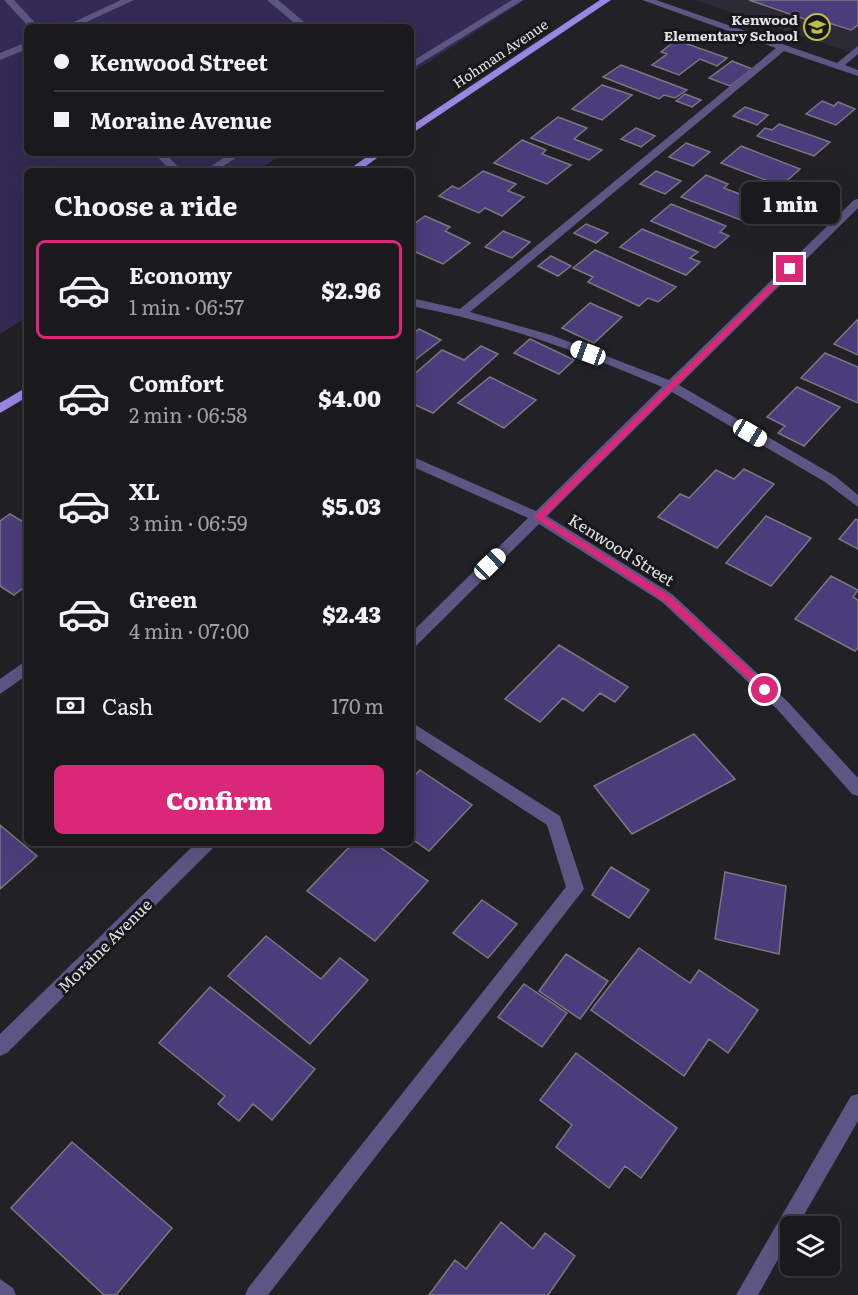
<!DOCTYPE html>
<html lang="en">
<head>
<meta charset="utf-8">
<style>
	body { margin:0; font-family:Literata,serif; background:#272629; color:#f1f3f6; height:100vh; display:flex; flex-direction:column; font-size:22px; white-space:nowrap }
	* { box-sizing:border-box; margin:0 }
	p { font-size:20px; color:#9fa0a3 }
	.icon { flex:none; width:33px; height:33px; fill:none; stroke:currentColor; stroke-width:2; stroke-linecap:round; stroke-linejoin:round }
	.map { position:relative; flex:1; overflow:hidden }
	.sheet { position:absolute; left:24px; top:168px; width:390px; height:678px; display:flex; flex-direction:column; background:#1a191c; border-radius:9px; box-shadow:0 6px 24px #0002,0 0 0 2px #38383b }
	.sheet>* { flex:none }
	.guide { position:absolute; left:24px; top:24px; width:390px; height:132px; border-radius:9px; box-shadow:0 6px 24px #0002,0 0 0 2px #38383b; display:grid; align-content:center; height:132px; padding:0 30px; background:#1a191c }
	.controls { position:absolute; left:780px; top:1216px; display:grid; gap:12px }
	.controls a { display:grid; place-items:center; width:60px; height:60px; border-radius:9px; background:#1a191c; box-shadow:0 6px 24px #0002,0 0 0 2px #38383b; font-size:30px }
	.end { position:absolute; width:27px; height:27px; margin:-14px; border:8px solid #db2777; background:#fff; box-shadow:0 0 0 3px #fff }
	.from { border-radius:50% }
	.bubble { position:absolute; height:42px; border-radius:9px; background:#1a191c; box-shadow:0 6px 24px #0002,0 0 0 2px #38383b; font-size:20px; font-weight:800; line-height:42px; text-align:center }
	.car { position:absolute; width:18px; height:36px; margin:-18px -9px; border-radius:8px; box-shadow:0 0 4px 2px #0007; background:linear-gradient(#fff 24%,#345 0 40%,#fff 0 76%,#345 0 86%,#fff 0) }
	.guide b { display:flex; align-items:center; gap:21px; height:57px; font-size:22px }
	.guide b+b { border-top:2px solid #38383b }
	.guide i { width:15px; height:15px; background:#f1f3f6 }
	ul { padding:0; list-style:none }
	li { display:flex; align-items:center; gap:18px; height:99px; margin:0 12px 9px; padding:0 18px; border:3px solid transparent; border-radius:9px }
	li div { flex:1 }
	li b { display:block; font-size:22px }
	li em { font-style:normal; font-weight:800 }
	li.current { border-color:#db2777 }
	li>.icon { width:54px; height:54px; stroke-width:1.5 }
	h2 { padding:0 30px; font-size:27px; line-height:72px }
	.pay { display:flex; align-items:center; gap:15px; height:66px; padding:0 30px; font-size:22px }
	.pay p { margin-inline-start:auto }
	.primary-button { display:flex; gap:12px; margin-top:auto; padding:12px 30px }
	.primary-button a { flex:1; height:69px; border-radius:9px; background:#db2777; color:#fff; font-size:24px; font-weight:800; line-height:69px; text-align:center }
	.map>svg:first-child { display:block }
	.built { fill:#2c2b35 }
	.green { fill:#342b55 }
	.building { fill:#4b3d7b; stroke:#79787e; stroke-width:1.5 }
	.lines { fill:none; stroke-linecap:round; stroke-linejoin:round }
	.minor { fill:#5d5583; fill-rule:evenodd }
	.major { fill:#9987e5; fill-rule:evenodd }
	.route { fill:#db2777 }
	.labels { text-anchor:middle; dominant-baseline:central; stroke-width:6; stroke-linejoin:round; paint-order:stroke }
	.far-poi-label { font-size:14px; font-weight:bold; fill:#e3e3e6; stroke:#18181c; text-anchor:end }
	.far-street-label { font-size:14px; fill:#e3e3e6; stroke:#18181c }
	.street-label { font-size:16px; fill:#e3e3e6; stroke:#18181c }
</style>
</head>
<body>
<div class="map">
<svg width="858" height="1295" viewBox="0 0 858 1295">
	<rect width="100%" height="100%" fill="#222126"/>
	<path class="built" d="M695 0H858V55Z"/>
	<path class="green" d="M0 0H525L411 73V27H27V153H285L256 171H27V317L0 334Z"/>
	<path class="building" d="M749 0H858V25L851 30 826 22 822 25Z
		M676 40 727 58 717 66 700 59 679 75 652 65 667 54 661 52Z
		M732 61 752 69 730 86 709 78Z
		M621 65 687 90 675 98 664 95 659 99 603 77Z
		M602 85 632 95 602 120 572 109Z
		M685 94 701 100 692 107 676 101Z
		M822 101 834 106 838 102 855 109 836 125 806 114Z
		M745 107 768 115 757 125 733 116Z
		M558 117 587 128 574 139 602 150 589 160 531 138Z
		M779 124 830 142 814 156 757 136 765 128 772 130Z
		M636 128 655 136 641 147 621 139Z
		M522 140 546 150 542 154 571 165 547 184 494 163Z
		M686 143 710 152 693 166 669 157Z
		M741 146 800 169 781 186 721 163Z
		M483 171 516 184 508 191 524 197 502 216 485 208 479 213 439 196 452 186 459 189Z
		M656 171 681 181 665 194 640 184Z
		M706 175 728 184 724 188 763 203 743 221 681 197Z
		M671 204 726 226 720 232 729 236 715 248 651 221Z
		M425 216 450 227 445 231 470 243 443 264 411 250V226Z
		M586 224 608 233 596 243 574 233Z
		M642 229 698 252 690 258 700 262 686 275 620 247Z
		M503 231 530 242 512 258 485 247Z
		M595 250 676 287 658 302 648 298 639 306 588 282 593 277 573 268Z
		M551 256 571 266 558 276 538 266Z
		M590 303 622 317 594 343 562 328Z
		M858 319V355L834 344Z
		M419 329 441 340 411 363V335Z
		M530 339 574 360 559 374 514 353Z
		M481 346 498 354 433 413 411 403V377L442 350 464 360Z
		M825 353 858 367V403L801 378Z
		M490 377 536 400 504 428 458 403Z
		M797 387 840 407 804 446 778 433 785 426 767 417Z
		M744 469 774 484 717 548 658 517 680 494 689 498 716 470 734 479Z
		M10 514 27 524V585L14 595 0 586V521Z
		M766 516 811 538 771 586 726 563Z
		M856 519 858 520V549L839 539Z
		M831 576 858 590 853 597 858 600V648L855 651 795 619Z
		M559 645 628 687 615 702 600 693 583 711 563 698 540 722 505 699Z
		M694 734 735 779 632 834 594 786Z
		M420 770 472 805 429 851 411 838V779Z
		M0 825 37 856 0 889Z
		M353 843H374L428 881 375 941 307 891Z
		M611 867 649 890 629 918 592 895Z
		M725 872 786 886 779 954 715 939Z
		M482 900 517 924 488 958 453 933Z
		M266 936 321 979 340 958 368 980 310 1044 228 976Z
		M639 948 690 983 699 970 758 1010 728 1053 709 1039 684 1076 591 1010Z
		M566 954 608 981 580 1019 539 991Z
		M524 984 567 1013 542 1047 498 1017Z
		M210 987 315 1069 272 1120 253 1104 239 1121 218 1104 225 1096 159 1043Z
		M576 1053 677 1128 641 1178 625 1166 609 1188 556 1147 572 1125 540 1100Z
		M72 1142 172 1228 116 1295H104L11 1208Z
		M501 1222 533 1249 545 1233 575 1256 548 1295H429L455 1260 466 1269Z"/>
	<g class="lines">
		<path class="minor" d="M4 0H14L39 27H29Z
			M121 0H134L76 27H63Z
			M267 0H278L310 27H299Z
			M512 0H523L411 69V62Z
			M642 0H656L837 63 858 46V54L845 65 858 70V76L784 51 470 312 551 335 669 380 854 200 858 199V208L679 385 835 476 858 495V507L825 482 672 392 547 516 672 594 787 701 858 778V796L852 794 777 709 662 602 539 524 416 646 411 648V633L528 518 411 466V456L536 511 662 387C582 352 497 322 411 306V298L460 309 776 48Z
			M27 42V49L0 60V53Z
			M154 153H165L182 171H171Z
			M231 153H243L216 171H204Z
			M27 660V675L0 694V679Z
			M411 722 560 816 584 889 268 1295H245L248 1288 566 887 547 825 411 736Z
			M196 843H215L213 848 7 1053 0 1056V1034Z
			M858 1094V1121L797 1227H790V1238L758 1295H736L851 1096Z
			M0 1279 13 1288 16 1295H0Z"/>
		<path class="major" d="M600 0H611L411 134V126Z
			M372 153H384L359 171H347Z
			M27 387V397L0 413V403Z"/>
	</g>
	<path class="route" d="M787 268 794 269 544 517 670 596 769 687V693L765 694 664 601 534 517Z"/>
	<defs>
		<symbol id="school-ring" viewBox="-11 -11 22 22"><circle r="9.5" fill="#18181c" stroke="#bbc044" stroke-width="1.5"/><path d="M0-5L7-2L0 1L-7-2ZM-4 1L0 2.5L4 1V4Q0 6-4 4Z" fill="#bbc044"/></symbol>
	</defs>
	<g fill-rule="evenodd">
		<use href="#school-ring" x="802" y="12" width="30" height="30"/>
	</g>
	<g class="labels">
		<g class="far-poi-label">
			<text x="798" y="19">Kenwood<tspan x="798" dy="16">Elementary School</tspan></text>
		</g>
		<g class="far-street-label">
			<text transform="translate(500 53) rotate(-34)">Hohman Avenue</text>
		</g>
		<g class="street-label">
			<text transform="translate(622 549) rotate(32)">Kenwood Street</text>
			<text transform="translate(104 945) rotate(-45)">Moraine Avenue</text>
		</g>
	</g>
</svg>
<div class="controls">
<a><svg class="icon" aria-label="layers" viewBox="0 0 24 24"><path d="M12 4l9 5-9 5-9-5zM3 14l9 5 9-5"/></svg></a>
</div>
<i class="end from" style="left:765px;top:690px"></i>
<i class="end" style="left:790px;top:269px"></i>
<div class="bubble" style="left:741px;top:182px;width:99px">1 min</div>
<i class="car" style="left:588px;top:353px;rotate:290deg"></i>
<i class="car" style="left:750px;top:433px;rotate:121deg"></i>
<i class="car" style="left:490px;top:564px;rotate:46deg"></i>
<div class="guide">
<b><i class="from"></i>Kenwood Street</b>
<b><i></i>Moraine Avenue</b>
</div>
<section class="sheet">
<h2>Choose a ride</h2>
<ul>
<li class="current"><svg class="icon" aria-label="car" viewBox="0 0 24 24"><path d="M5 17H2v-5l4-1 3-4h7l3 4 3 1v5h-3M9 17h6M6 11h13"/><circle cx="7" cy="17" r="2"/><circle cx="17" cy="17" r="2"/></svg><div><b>Economy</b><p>1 min · 06:57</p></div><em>$2.96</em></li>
<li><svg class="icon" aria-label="car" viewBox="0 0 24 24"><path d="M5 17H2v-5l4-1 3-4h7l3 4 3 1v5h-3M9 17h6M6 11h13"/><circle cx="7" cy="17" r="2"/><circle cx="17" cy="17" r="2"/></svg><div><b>Comfort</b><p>2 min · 06:58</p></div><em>$4.00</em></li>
<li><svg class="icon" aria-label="car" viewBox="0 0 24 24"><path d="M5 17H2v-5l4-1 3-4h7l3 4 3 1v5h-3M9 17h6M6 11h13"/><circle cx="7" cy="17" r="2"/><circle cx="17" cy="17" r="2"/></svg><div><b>XL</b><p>3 min · 06:59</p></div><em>$5.03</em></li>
<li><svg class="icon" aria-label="car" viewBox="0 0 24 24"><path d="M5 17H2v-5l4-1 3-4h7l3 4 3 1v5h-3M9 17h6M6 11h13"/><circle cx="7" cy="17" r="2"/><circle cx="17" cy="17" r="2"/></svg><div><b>Green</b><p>4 min · 07:00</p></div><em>$2.43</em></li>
</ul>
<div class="pay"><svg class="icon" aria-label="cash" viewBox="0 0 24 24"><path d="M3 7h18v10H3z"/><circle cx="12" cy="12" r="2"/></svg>Cash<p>170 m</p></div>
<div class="primary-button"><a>Confirm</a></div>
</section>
</div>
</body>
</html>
